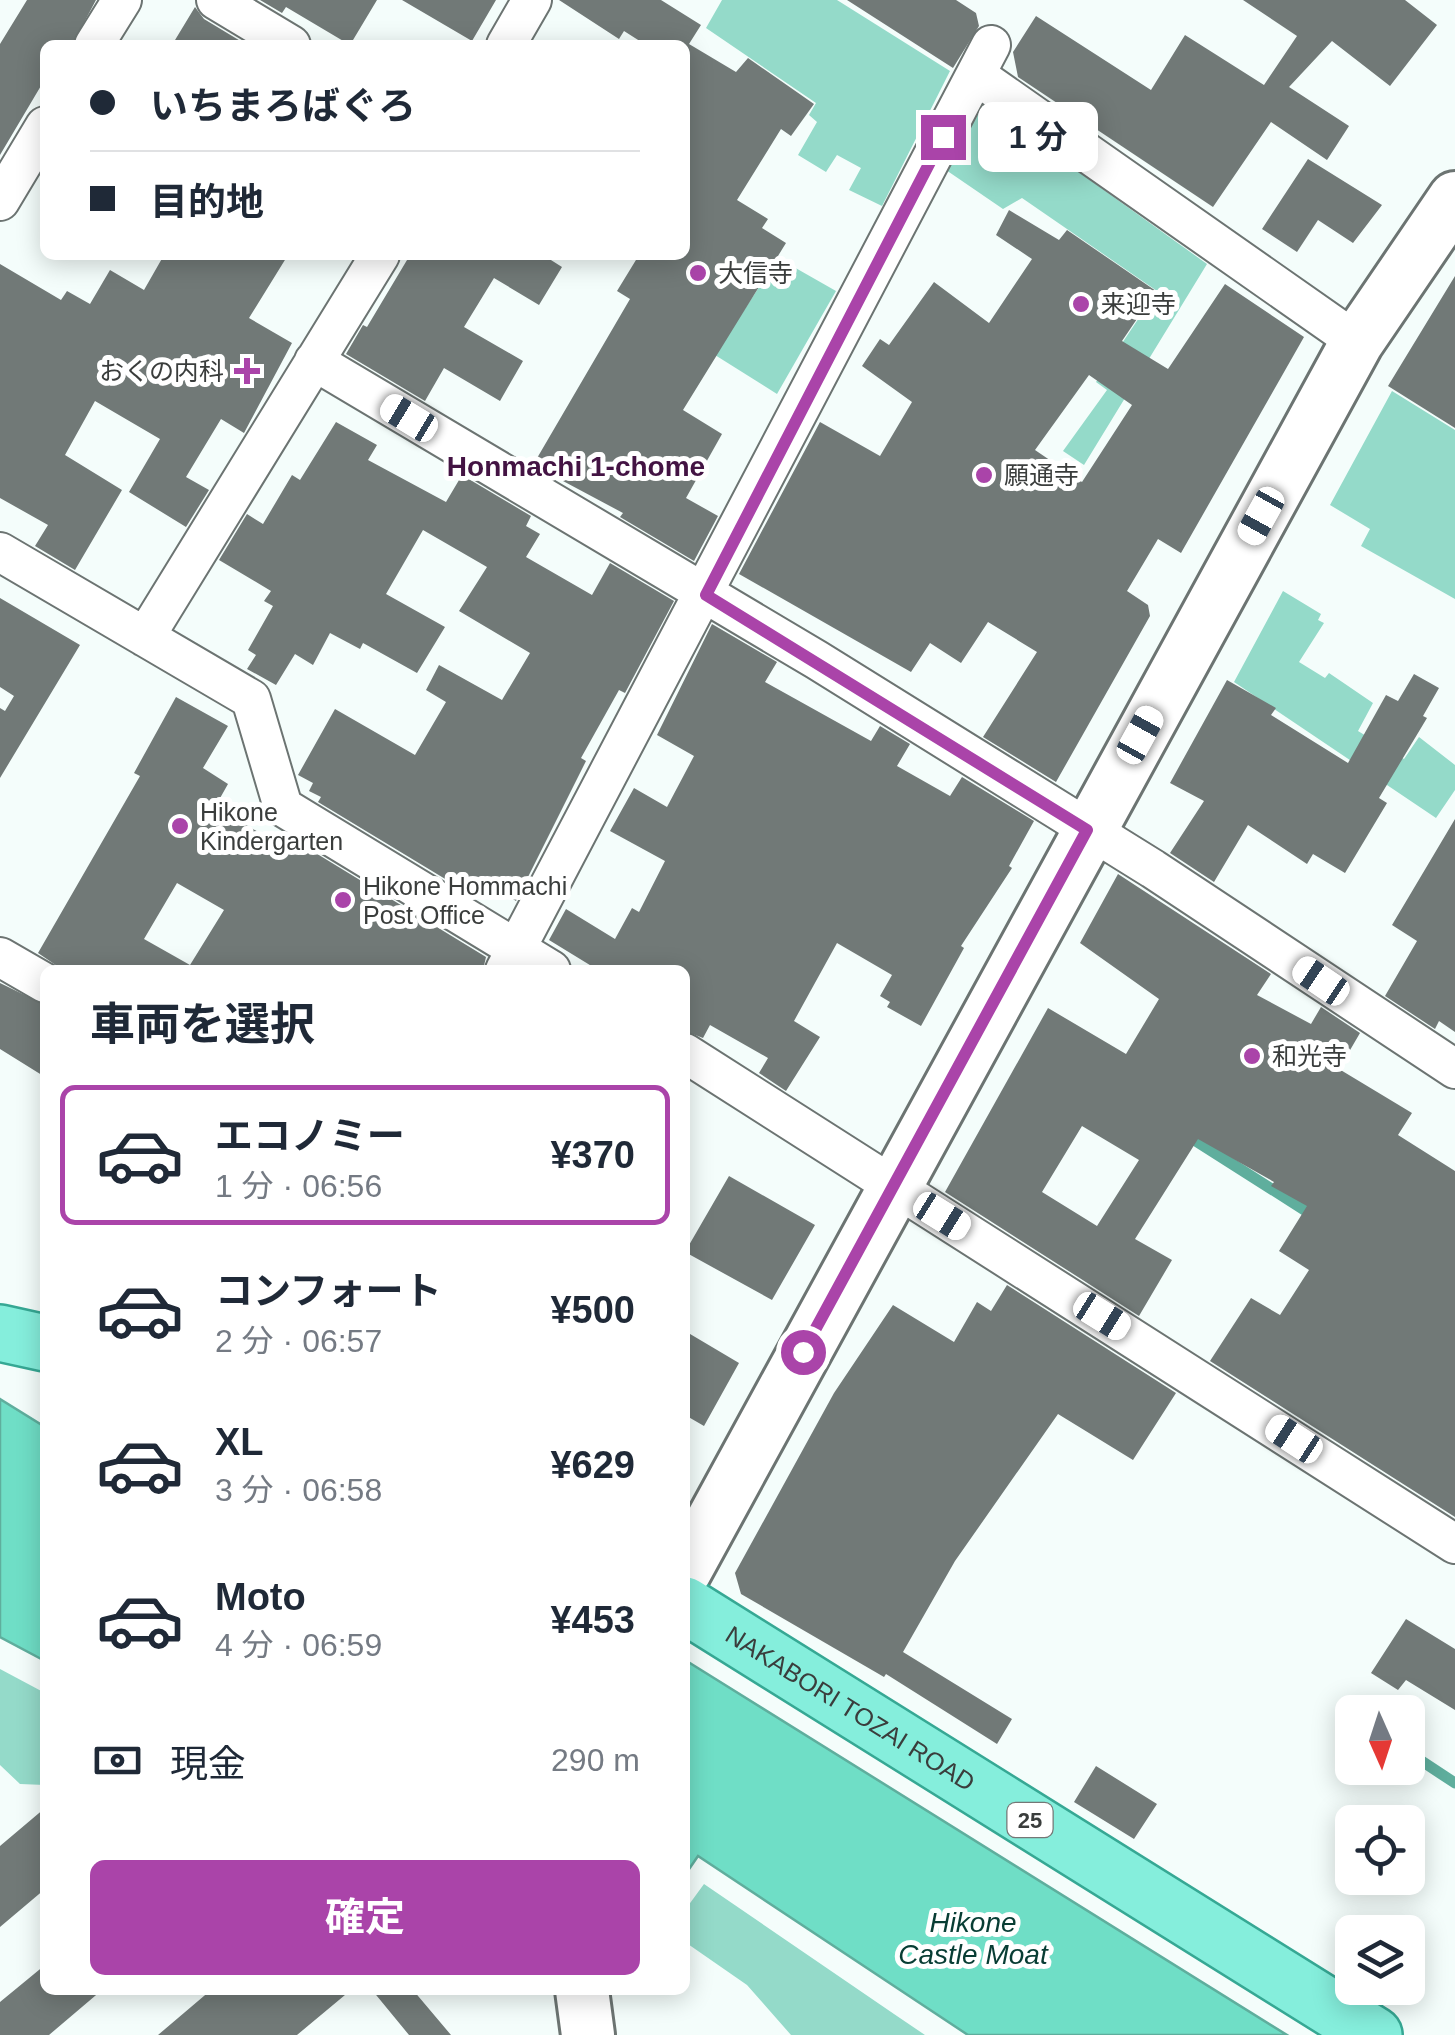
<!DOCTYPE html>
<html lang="ja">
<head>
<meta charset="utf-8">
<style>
	body { margin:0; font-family:Arial,"Noto Sans JP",sans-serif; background:#f2f2f3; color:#1f2937; height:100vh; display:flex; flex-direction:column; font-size:38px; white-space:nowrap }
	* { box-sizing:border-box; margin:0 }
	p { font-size:32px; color:#747a83 }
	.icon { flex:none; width:55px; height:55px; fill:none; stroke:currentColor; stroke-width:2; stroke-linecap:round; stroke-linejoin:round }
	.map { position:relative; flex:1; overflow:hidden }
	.side { position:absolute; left:40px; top:965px; width:650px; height:1030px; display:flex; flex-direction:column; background:#fff; border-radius:15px; box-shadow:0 5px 25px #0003 }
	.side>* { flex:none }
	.hud { position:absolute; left:40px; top:40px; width:650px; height:220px; border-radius:15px; box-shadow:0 5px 25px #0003; display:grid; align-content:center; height:220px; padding:0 50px; background:#fff }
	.needle { width:65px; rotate:177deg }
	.fabs { position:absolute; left:1335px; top:1695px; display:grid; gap:20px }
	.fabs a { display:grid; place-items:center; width:90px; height:90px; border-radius:15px; background:#fff; box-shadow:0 5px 25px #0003; font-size:50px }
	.end { position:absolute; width:45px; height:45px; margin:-22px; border:12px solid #aa44a9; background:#fff; box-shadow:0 0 0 5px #fff }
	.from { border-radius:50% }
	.bubble { position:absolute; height:70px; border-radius:15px; background:#fff; box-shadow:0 5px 25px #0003; font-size:32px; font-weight:700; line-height:70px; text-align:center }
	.car { position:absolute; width:30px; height:60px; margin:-30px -15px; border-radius:12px; box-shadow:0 0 8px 2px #0007; background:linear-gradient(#fff 24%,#345 0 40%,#fff 0 76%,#345 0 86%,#fff 0) }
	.hud b { display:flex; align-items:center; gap:35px; height:95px; font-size:38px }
	.hud b+b { border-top:2px solid #e0e1e3 }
	.hud i { width:25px; height:25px; background:#1f2937 }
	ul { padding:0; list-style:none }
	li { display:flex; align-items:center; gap:30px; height:140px; margin:0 20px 15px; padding:0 30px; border:5px solid transparent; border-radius:15px }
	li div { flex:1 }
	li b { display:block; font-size:38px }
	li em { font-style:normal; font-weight:700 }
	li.on { border-color:#aa44a9 }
	li>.icon { width:90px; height:90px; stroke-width:1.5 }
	h2 { padding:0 50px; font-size:45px; line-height:120px }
	.pay { display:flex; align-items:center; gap:25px; height:110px; padding:0 50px; font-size:38px }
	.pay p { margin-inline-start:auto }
	.primary-button { display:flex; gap:20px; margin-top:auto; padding:20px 50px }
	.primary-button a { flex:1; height:115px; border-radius:15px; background:#aa44a9; color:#fff; font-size:40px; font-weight:700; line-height:115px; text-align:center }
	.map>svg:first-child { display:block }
	.green { fill:#94dac9 }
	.water { fill:#6fdec6; stroke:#5fae9d; stroke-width:2.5 }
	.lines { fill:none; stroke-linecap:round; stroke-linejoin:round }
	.stream { stroke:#5fae9d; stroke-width:11 }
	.building { fill:#717977; fill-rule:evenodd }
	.street-casing { stroke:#6c7472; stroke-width:42 }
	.secondary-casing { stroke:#6c7472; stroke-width:58 }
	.primary-casing { stroke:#36a894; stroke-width:60 }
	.street { stroke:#fff; stroke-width:38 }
	.secondary { stroke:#fff; stroke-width:52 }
	.primary { stroke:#85eedc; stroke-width:55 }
	.route { stroke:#aa44a9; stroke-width:12 }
	.poi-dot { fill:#aa44a9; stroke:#fff; stroke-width:4 }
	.labels { text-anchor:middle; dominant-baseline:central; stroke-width:10; stroke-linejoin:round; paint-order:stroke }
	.shield { fill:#fff; stroke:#757776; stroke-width:2.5 }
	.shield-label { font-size:22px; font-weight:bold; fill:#3a3d3c }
	.poi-label { font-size:25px; fill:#3a3d3c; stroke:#fff; text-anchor:start }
	.street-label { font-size:25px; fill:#3a3d3c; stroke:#fff }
	.neighbourhood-label { font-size:28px; font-weight:bold; fill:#431343; stroke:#fff }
	.water-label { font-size:28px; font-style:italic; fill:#083d34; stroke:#fff }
</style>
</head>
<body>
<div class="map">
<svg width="1455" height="2035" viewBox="0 0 1455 2035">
	<rect width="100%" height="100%" fill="#f4fdfb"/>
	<path class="green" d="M722 0H837L950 71 882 206 849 190 861 168 837 155 826 172 798 155 817 122 809 115 816 103 706 28Z
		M984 104 1207 264 1084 465 1063 451 1107 390 1096 382 1157 291 1022 198 1003 209 946 170Z
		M778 258 836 291 777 394 715 355Z
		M1392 391 1455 430V599L1361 546 1370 529 1330 505Z
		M1283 591 1321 614 1318 620 1324 623 1299 662 1325 678 1329 673 1373 703 1358 731 1404 759 1419 737 1455 765V790L1436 818 1234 682Z
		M0 1669 45 1693V1785L20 1784 0 1765Z
		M704 1884 894 2014 925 2035H791L747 1985 685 1942V1910Z"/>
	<path class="water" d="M0 1399 45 1427V1661L0 1637Z
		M685 1660 1287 2035H968L698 1856 685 1875Z"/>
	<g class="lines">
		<path class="stream" d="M1185 1134 1317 1218
			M1348 1713 1352 1716
			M1408 1752 1455 1783"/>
	</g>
	<path class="building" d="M27 0H96L72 45H45V79L0 155V44Z
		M260 0H377L350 45 286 7 282 13Z
		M402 0H496L472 41Z
		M559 0H661L701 25 689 44 736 72 748 58 814 104 791 136 781 129 737 200 768 219 762 228 786 243 683 410 722 434 686 498 718 516 694 561 620 517 623 513 533 465 630 299 617 291 639 255H685V45H646L624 31 619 39Z
		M847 0H956L976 13 979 26 953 68Z
		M1243 0H1405L1437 25 1390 86 1332 41 1289 87 1349 126 1327 160 1271 122 1213 207 1018 77 1013 52 1036 16 1151 90 1185 35 1264 85 1297 36Z
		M195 7 204 19 247 45H172Z
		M1308 159 1382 205 1353 243 1318 220 1297 252 1262 229Z
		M1009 210 1059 240 1067 230 1156 291 1122 341 1168 369 1225 284 1304 337 1181 553 1158 539 1127 591 1148 605 1150 616 1056 782 983 737 1037 652 988 622 961 663 930 643 911 672 739 574 820 422 880 456 912 402 862 366 880 339 889 345 934 282 989 323 1032 259 996 235ZM1089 375 1132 405 1082 482 1035 450Z
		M164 255H288L249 318 292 343 244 433 221 419 186 477 209 490 186 527 129 492 160 439 95 401 65 455 122 490 75 570 35 546 48 525 0 498V264L61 300 67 291 90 304 110 270 144 290Z
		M410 255H543L562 267 539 305 494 278 464 327 523 361 500 401 444 368 425 401 346 354 363 325 367 327Z
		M1455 276V428L1388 386Z
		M336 422 377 445 368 460 446 502 462 475 531 516 526 526 540 534 526 557 592 595 610 563 674 601 625 693 619 690 581 758 586 761 516 901 484 882 475 897 318 802 321 797 309 791 313 783 298 775 335 709 415 755 446 702 426 690 439 665 502 700 530 653 459 611 487 567 423 530 386 594 445 627 417 673 363 643 360 649 330 633 313 665 295 654 276 685 247 669 256 655 248 650 273 606 264 601 271 591 219 560 247 514 263 524 292 475 300 480Z
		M0 598 80 645 0 778V708L5 711 14 696 0 687Z
		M712 624 777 662 765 682 871 741 880 726 910 744 897 766 950 796 962 777 1034 821 1009 866 1012 868 961 946 964 948 921 1026 887 1007 890 1002 880 996 892 975 837 943 794 1021 820 1037 786 1091 759 1073 768 1058 710 1025 703 1038 685 1031V970H598L549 940 566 909 615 939 632 908 639 912 665 861 610 831 634 788 667 807 694 756 657 735Z
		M1414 674 1439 688 1423 716 1427 718 1379 798 1387 803 1345 873 1313 854 1307 864 1248 825 1214 882 1170 853 1204 801 1170 783 1227 680 1276 708 1271 715 1348 763 1386 695 1398 701Z
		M176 697 228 726 203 768 228 784 215 807 291 851 296 841 486 957 483 970H63L38 953 140 776 134 773ZM177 883 224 910 190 965 144 939Z
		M1455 819V1032L1439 1021 1435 1029 1385 996 1417 941 1392 925Z
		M1118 874 1271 974 1257 995 1311 1024 1321 1007 1360 1033 1339 1069 1412 1113 1398 1135 1455 1171V1517L1210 1361 1251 1298 1280 1315 1309 1270 1279 1251 1307 1206 1271 1186 1274 1182 1198 1139 1135 1239 1172 1260 1139 1316 945 1192 1048 1008 1126 1054 1159 999 1080 943ZM1082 1126 1139 1160 1097 1226 1042 1192Z
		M0 983 45 1005V1077L0 1049Z
		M729 1176 815 1225 772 1300 685 1252Z
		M1007 1285 1176 1393 1133 1460 1058 1414 955 1561 903 1652 1012 1719 997 1744 886 1674 884 1677 741 1594 735 1573 834 1393 893 1305 954 1342 977 1302 991 1311Z
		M685 1331 739 1363 704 1426 685 1415Z
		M1406 1619 1455 1649V1710L1406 1680 1398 1690 1371 1673Z
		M1096 1766 1157 1804 1134 1839 1074 1802Z
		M45 1808V1889L0 1927V1846Z
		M45 1965V1990H102L49 2035H0V2002Z
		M211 1990H351L297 2035H158Z
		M372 1990H413L451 2035H409Z"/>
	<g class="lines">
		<defs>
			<path id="street" d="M216 0 291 45
				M94 45 122 0
				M506 45 532 0
				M976 75 1357 342
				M0 201 45 126
				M314 361 817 660 1153 869 1455 1069
				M0 552 251 699 283 807 551 970
				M145 637 380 255
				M0 957 45 983
				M505 970 991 45
				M685 1053 1455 1544"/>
			<path id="secondary" d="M685 1571 1357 342 1455 198
				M582 1990 588 2035"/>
			<g id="primary">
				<path d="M0 1333 45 1343"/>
				<path id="s1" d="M685 1605 1374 2035"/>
			</g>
		</defs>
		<use href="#street" class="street-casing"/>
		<use href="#secondary" class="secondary-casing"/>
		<use href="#primary" class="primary-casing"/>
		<use href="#street" class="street"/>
		<use href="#secondary" class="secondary"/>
		<use href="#primary" class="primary"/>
	</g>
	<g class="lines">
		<path class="route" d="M803 1352 1087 830 706 595 943 137"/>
	</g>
	<g class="poi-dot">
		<circle cx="698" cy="273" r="10"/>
		<circle cx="1081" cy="304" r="10"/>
		<path d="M242 356h10v10h10v10h-10v10h-10v-10h-10v-10h10z"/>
		<circle cx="984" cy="475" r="10"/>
		<circle cx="180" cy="826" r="10"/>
		<circle cx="343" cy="900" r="10"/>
		<circle cx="1252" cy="1056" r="10"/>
	</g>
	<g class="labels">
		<rect class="shield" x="1007.5" y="1803" width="45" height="34" rx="8"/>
		<g class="shield-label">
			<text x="1030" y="1820">25</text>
		</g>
		<g class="poi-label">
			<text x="718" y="273">大信寺</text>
			<text x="1101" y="304">来迎寺</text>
			<text x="224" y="371" text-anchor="end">おくの内科</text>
			<text x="1004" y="475">願通寺</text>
			<text x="200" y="812">Hikone<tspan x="200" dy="29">Kindergarten</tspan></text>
			<text x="363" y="886">Hikone Hommachi<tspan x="363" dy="29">Post Office</tspan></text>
			<text x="1272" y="1056">和光寺</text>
		</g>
		<g class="street-label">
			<text stroke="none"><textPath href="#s1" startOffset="195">NAKABORI TOZAI ROAD</textPath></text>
		</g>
		<g class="neighbourhood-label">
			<text x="576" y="466">Honmachi 1-chome</text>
		</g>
		<g class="water-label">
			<text x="973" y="1922">Hikone<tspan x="973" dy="32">Castle Moat</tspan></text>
		</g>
	</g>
</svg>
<div class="fabs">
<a><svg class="needle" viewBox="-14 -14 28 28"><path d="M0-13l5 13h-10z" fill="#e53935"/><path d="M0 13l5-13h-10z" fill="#747a83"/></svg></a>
<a><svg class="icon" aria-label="locate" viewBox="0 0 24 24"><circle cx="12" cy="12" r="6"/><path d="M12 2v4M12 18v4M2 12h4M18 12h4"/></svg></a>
<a><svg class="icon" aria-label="layers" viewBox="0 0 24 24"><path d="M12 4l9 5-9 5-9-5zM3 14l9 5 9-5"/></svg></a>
</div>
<i class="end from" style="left:803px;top:1352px"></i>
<i class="end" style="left:943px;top:137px"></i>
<div class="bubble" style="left:978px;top:102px;width:120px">1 分</div>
<i class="car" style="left:409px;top:418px;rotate:301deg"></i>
<i class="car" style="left:1261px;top:516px;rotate:209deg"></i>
<i class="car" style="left:1140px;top:735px;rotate:29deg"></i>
<i class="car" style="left:1321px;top:981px;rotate:304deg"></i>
<i class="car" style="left:942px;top:1216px;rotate:122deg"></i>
<i class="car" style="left:1102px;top:1316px;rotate:122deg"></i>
<i class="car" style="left:1294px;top:1439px;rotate:303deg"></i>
<div class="hud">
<b><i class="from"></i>いちまろばぐろ</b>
<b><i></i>目的地</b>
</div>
<section class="side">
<h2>車両を選択</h2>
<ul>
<li class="on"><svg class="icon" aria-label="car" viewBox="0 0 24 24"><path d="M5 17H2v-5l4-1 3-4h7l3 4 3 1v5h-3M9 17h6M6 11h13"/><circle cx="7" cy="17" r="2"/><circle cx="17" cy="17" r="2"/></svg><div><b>エコノミー</b><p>1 分 · 06:56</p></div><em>¥370</em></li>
<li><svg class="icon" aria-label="car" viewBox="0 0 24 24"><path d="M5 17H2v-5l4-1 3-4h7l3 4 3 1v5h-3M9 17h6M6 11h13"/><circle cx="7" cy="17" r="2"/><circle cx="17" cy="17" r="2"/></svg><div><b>コンフォート</b><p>2 分 · 06:57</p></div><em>¥500</em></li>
<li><svg class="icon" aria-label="car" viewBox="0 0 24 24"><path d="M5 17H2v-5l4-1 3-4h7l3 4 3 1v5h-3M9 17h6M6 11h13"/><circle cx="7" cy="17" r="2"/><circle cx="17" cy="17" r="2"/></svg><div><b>XL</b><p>3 分 · 06:58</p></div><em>¥629</em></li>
<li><svg class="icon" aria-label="car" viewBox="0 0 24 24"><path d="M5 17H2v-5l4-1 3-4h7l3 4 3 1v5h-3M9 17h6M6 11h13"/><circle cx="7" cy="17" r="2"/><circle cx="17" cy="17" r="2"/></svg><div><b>Moto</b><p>4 分 · 06:59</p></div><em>¥453</em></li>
</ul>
<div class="pay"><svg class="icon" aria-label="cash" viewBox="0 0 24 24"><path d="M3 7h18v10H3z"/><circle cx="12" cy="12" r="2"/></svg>現金<p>290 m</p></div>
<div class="primary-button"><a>確定</a></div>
</section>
</div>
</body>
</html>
